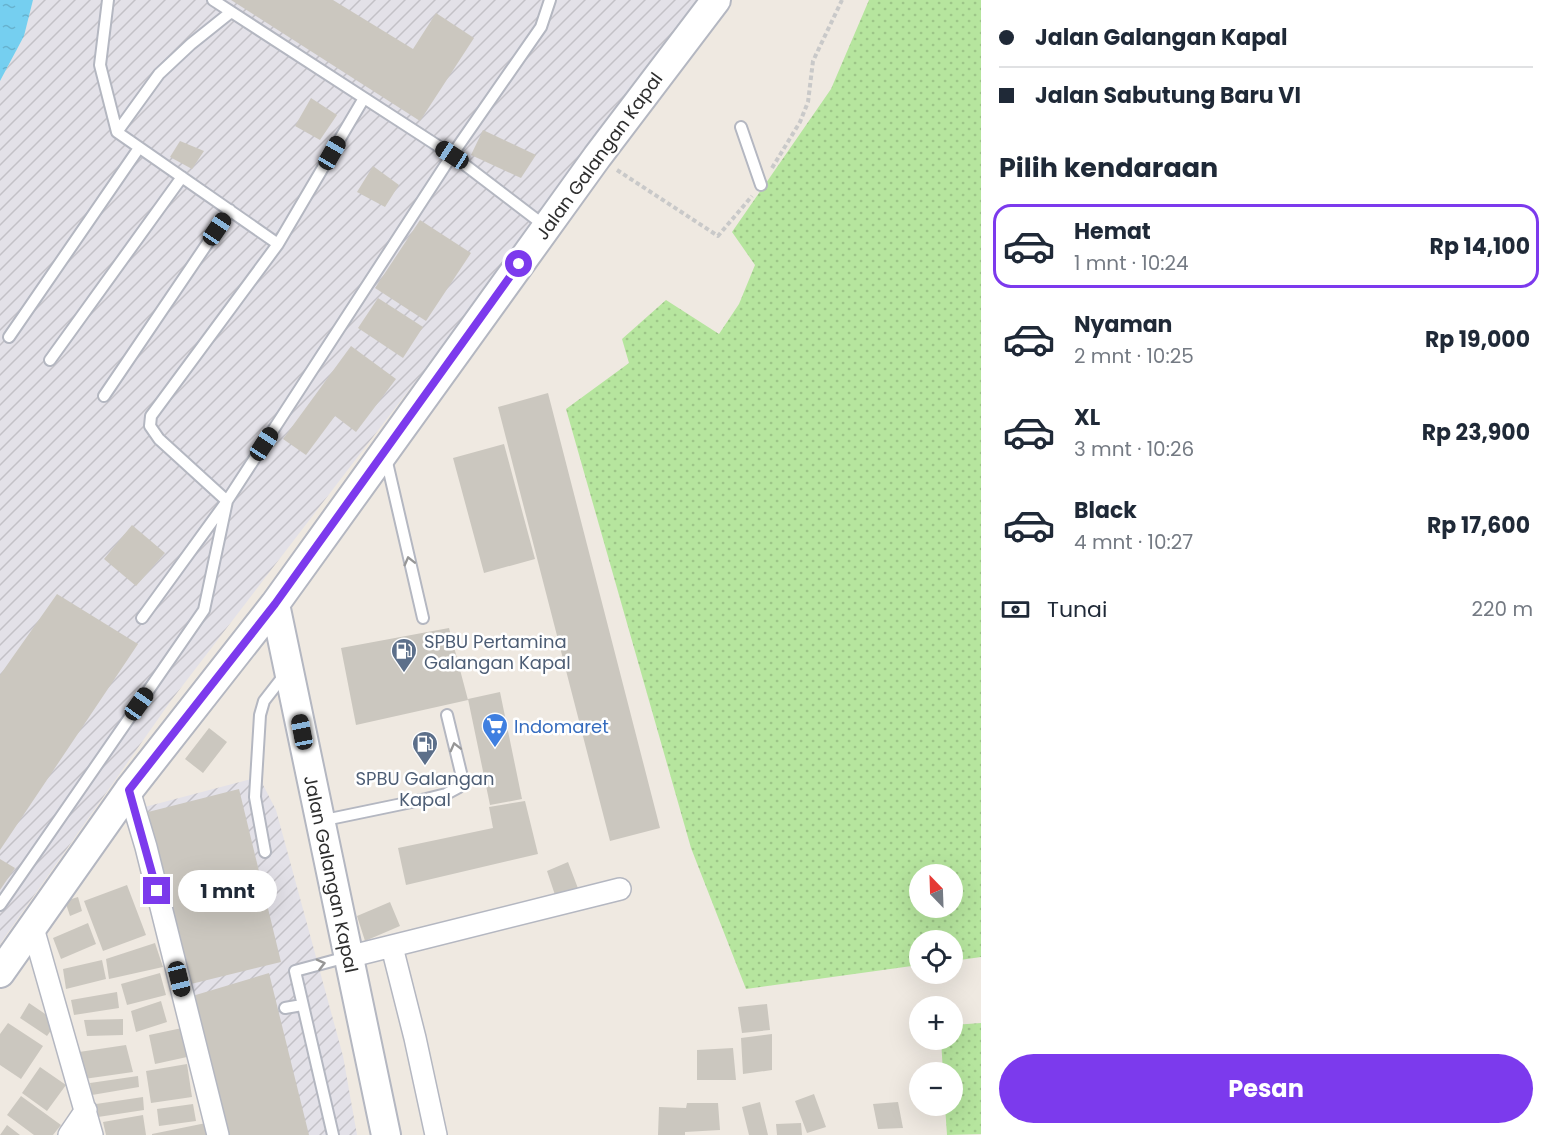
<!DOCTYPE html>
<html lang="id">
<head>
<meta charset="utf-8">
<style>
	body { margin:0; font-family:Poppins,sans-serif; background:#f2f2f3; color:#1f2937; height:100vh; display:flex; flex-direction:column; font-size:22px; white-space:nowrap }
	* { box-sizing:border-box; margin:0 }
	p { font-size:20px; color:#747a83 }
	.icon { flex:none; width:33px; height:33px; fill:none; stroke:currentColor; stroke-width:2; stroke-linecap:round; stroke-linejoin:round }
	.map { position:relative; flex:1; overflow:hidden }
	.side { display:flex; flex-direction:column; background:#fff; width:570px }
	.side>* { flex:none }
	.banner { display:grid; align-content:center; height:132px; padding:0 18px; background:#fff }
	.needle { width:39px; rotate:337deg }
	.controls { position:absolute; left:909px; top:864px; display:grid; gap:12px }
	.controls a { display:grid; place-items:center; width:54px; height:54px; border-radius:50%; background:#fff; box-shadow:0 6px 24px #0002; font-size:30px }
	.end { position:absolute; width:27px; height:27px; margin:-14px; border:8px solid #7c3aed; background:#fff; box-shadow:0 0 0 3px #fff }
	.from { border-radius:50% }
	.bubble { position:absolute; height:42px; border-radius:21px; background:#fff; box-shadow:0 6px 24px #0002; font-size:20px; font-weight:700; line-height:42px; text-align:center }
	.car { position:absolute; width:18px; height:36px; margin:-18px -9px; border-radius:8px; box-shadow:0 0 4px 2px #0007; background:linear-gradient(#222 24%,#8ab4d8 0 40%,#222 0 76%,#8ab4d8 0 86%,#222 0) }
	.banner b { display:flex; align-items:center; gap:21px; height:57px; font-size:22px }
	.banner b+b { border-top:2px solid #e0e1e3 }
	.banner i { width:15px; height:15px; background:#1f2937 }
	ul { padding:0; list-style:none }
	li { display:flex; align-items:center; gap:18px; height:84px; margin:0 12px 9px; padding:0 6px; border:3px solid transparent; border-radius:18px }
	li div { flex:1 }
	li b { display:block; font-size:22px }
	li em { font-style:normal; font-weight:700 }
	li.current { border-color:#7c3aed }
	li>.icon { width:54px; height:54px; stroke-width:1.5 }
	h2 { padding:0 18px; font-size:27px; line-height:72px }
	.pay { display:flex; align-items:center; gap:15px; height:66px; padding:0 18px; font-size:22px }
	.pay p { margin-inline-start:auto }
	.primary-button { display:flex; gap:12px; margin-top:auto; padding:12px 18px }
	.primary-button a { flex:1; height:69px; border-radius:36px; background:#7c3aed; color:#fff; font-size:24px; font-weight:700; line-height:69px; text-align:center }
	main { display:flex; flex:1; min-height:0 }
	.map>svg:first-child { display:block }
	.industrial { fill:url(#industrial-furrows) }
	.grass { fill:url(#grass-dots); fill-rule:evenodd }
	.water { fill:url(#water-ripples) }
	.building { fill:#cbc7bf }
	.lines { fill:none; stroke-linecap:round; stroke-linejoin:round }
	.lane-casing { stroke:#b4b7c1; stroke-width:14 }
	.street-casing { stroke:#b4b7c1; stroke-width:24 }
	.secondary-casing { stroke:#b4b7c1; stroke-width:32 }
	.path { stroke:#c9c9c9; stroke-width:4; stroke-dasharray:4.5 3; stroke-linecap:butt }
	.lane { stroke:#fff; stroke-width:10 }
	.street { stroke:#fff; stroke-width:21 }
	.secondary { stroke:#fff; stroke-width:28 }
	.oneway { stroke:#969696 }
	.route { stroke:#7c3aed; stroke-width:8 }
	.labels { text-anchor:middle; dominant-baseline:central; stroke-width:5; stroke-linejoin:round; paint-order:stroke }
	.street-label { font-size:18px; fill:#2e2e2e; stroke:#fff }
	.service-label { font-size:18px; fill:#4e5e75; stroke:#fff; text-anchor:start }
	.shop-label { font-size:18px; fill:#366cbe; stroke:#fff; text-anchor:start }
</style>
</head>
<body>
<main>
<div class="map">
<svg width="981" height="1135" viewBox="0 0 981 1135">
	<defs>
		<pattern id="industrial-furrows" width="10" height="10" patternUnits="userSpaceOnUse" patternTransform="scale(1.5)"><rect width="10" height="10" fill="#e3e1e8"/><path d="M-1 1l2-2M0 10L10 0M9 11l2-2" fill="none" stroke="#c3c1c7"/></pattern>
		<pattern id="grass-dots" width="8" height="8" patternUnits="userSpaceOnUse" patternTransform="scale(1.5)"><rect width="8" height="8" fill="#b6e59e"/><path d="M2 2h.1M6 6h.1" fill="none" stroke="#9dc588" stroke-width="1.8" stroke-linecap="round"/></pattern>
		<pattern id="water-ripples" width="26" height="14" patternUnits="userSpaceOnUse" patternTransform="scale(1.5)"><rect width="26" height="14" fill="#75cff0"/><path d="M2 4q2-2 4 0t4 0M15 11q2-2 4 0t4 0" fill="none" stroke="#66b2ce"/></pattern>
	</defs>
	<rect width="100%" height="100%" fill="#efe9e1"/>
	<path class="industrial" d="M33 0H705L677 40 170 702 0 944V81L24 36Z
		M259 777 276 810 343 1056 357 1135H220L141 808Z"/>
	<path class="grass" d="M869 0H981V957L953 961 952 940H920L919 965 746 989 691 848 566 409 629 363 622 339 666 300 719 334 739 304 755 265 732 232 831 89ZM920 874H952V908H920Z
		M981 1023V1134L947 1135 945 1106H952V1072H943L941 1040H952L953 1025Z"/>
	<path class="water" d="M0 0H33L24 36 0 81Z"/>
	<path class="building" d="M231 0H333L413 49 436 13 474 38 420 121Z
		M311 98 337 115 320 140 295 126Z
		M483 130 536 155 521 178 471 155Z
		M180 141 204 151 192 169 170 157Z
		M373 166 399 185 385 207 357 192Z
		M420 220 471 253 426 321 375 288Z
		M378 298 423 327 403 358 358 328Z
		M351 346 396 379 356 432 335 416 306 455 283 439Z
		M548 393 660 828 610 841 498 407Z
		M504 444 535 559 484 573 453 458Z
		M132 525 165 553 136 586 104 559Z
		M57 594 138 644 0 850V675Z
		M449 628 468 700 356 725 341 648Z
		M500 692 522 799 490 805 468 699Z
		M209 728 227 742 203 773 185 759Z
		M239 789 281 962 191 984 148 812Z
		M525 801 538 854 406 885 398 848 493 828 489 807Z
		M0 859 15 868 0 890Z
		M568 862 579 891 557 901 547 871Z
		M127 885 146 935 103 951 84 901Z
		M78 897 82 911 70 916 65 901Z
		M390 902 400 926 365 941 357 916Z
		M88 923 96 944 61 959 53 938Z
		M155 943 163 967 109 979 106 959Z
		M102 960 106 979 66 989 63 969Z
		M160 973 166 995 127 1005 121 984Z
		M269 973 309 1135H223L189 997Z
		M117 992 119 1008 74 1015 71 1000Z
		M161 1001 167 1022 136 1032 131 1011Z
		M29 1003 57 1022 47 1036 20 1018Z
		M767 1004 770 1030 742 1033 738 1007Z
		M123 1019V1035L87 1036 84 1020Z
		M8 1023 43 1046 21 1079 0 1065V1034Z
		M182 1028 187 1057 155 1064 149 1035Z
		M772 1034V1070L743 1074 741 1038Z
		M126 1045 133 1072 84 1079 79 1052Z
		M733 1048 736 1080H697V1050Z
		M187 1064 192 1097 151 1103 146 1071Z
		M40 1067 66 1085 47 1111 22 1093Z
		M138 1076 139 1087 92 1095 90 1083Z
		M814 1094 826 1127 807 1133 795 1101Z
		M21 1096 61 1125 53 1135H34L7 1115Z
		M143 1097 144 1110 98 1117 96 1104Z
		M760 1102 768 1135H749L742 1107Z
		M898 1102 903 1128 878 1129 873 1104Z
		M687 1103H718L720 1130 685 1132V1135H658L659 1107 686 1108Z
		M193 1104 196 1121 159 1126 157 1109Z
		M143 1115 146 1135H106L103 1122Z
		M206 1123 209 1135H152V1134Z
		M801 1123 802 1135H777L776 1124Z
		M7 1125 20 1135H0Z"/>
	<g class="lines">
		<defs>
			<path id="lane" d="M108 0 100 65 117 132 278 244
				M213 0 452 155 545 226
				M741 127 761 185
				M117 132 159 74 191 44 231 12
				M9 337 139 148
				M50 360 182 177
				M104 396 230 210
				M386 458 423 618
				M142 618 227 501 159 439 150 426 151 416 278 244 364 98
				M320 821 426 799 446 794 459 787 462 777 447 715
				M265 852 255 797 260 715 264 701 285 674
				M0 905 204 610 227 501 452 155 541 27 550 0
				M285 1008 302 1005
				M333 1135 295 971 347 957"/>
			<path id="street" d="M129 790 146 847 218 1135
				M33 928 92 1135
				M392 947 415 1038 436 1135
				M348 957 620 889
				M69 1135 86 1110"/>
			<path id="secondary" d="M275 604 386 1135
				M0 973 129 790 275 604 597 157 716 0"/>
		</defs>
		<use href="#lane" class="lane-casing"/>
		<use href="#street" class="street-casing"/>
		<use href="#secondary" class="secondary-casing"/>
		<path class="path" d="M772 168 800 122 808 102 813 61 842 0
			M617 170 718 236 752 196"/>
		<use href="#lane" class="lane"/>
		<use href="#street" class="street"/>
		<use href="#secondary" class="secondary"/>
	</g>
	<defs><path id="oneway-chevron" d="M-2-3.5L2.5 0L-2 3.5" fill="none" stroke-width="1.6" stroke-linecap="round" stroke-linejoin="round" transform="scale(1.5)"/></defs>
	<g class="oneway">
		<use href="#oneway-chevron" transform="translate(409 561) rotate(-104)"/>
		<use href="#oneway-chevron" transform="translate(455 747) rotate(-104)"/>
		<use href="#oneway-chevron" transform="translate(321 964) rotate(-14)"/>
	</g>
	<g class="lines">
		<path class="route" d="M157 891 129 790 275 604 519 264"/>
	</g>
	<defs>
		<symbol id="fuel-pin" viewBox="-11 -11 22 30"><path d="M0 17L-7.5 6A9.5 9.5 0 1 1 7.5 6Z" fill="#5c6f8a" stroke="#fff"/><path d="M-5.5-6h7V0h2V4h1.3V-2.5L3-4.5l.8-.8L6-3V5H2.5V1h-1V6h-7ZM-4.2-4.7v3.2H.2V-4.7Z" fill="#fff"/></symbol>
		<symbol id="supermarket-pin" viewBox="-11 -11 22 30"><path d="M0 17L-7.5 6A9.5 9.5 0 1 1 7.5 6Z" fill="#3f7fe0" stroke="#fff"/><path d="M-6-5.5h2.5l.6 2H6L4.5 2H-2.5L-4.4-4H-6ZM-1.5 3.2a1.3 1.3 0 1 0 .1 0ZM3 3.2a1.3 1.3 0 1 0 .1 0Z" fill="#fff"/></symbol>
	</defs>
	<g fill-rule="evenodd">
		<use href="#fuel-pin" x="389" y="636" width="30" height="40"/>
		<use href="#supermarket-pin" x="480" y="711" width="30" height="40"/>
		<use href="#fuel-pin" x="410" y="729" width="30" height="40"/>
	</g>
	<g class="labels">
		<g class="street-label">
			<text transform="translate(599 156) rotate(-54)">Jalan Galangan Kapal</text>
			<text transform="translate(331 874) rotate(78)">Jalan Galangan Kapal</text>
		</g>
		<g class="service-label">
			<text x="424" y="641">SPBU Pertamina<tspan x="424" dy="21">Galangan Kapal</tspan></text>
			<text x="425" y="778" text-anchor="middle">SPBU Galangan<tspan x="425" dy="21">Kapal</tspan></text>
		</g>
		<g class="shop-label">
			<text x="514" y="726">Indomaret</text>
		</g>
	</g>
</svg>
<div class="controls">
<a><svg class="needle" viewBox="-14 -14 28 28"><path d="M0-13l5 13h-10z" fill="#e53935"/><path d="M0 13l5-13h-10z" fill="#747a83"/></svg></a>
<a><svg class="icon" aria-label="locate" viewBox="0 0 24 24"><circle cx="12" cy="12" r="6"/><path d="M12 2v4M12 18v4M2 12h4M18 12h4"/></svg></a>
<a>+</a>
<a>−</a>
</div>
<i class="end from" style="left:519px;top:264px"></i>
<i class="end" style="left:157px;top:891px"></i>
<div class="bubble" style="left:178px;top:870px;width:99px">1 mnt</div>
<i class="car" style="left:332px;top:153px;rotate:30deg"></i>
<i class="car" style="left:452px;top:155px;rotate:303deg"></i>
<i class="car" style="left:217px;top:229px;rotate:34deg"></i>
<i class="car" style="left:264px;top:444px;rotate:33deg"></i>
<i class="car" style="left:139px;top:704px;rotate:35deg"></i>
<i class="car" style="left:302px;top:732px;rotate:349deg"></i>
<i class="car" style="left:179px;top:979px;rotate:166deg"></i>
</div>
<section class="side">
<div class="banner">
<b><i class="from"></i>Jalan Galangan Kapal</b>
<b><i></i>Jalan Sabutung Baru VI</b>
</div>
<h2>Pilih kendaraan</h2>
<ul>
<li class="current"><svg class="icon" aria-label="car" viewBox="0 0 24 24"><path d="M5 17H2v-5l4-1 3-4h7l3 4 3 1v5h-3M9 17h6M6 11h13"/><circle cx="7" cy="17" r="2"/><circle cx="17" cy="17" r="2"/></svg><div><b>Hemat</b><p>1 mnt · 10:24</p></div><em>Rp 14,100</em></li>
<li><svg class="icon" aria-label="car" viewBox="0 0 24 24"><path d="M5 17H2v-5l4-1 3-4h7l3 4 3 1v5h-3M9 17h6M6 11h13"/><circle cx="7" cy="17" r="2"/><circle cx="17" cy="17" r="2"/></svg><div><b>Nyaman</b><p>2 mnt · 10:25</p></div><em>Rp 19,000</em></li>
<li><svg class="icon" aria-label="car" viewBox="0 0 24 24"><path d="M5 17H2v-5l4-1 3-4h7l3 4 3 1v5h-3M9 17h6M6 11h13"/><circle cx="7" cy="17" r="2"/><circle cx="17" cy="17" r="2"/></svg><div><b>XL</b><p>3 mnt · 10:26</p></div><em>Rp 23,900</em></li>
<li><svg class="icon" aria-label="car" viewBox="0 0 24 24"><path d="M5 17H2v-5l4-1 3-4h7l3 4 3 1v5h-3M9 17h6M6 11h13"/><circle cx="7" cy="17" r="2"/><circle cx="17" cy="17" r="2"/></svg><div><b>Black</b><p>4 mnt · 10:27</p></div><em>Rp 17,600</em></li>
</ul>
<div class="pay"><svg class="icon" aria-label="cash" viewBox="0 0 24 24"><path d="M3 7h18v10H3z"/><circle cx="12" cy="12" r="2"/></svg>Tunai<p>220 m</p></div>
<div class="primary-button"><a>Pesan</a></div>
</section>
</main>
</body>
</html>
